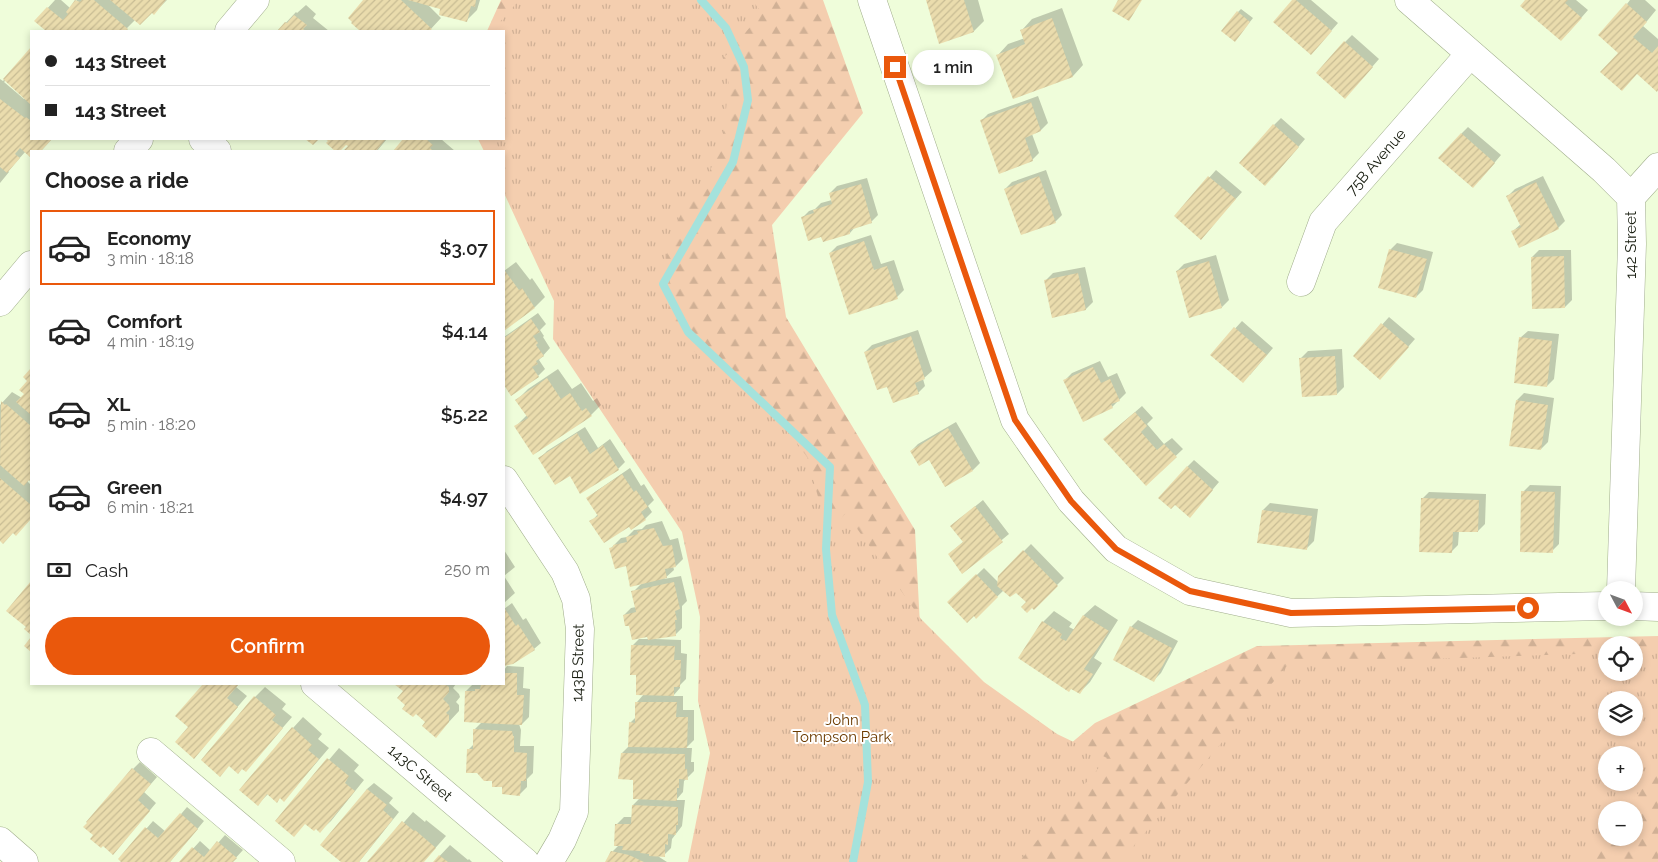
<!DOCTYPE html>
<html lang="en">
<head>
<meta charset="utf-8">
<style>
	body { margin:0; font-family:Raleway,sans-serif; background:#f6f6f6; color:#222; height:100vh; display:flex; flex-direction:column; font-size:19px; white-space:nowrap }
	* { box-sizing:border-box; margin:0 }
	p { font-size:16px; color:#767676 }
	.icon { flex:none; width:28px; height:28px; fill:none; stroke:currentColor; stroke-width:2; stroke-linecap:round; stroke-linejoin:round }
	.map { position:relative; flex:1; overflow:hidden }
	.panel { position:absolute; left:30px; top:150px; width:475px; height:535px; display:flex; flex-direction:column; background:#fff; border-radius:0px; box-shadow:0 2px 8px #0003 }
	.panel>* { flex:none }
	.guide { position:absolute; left:30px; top:30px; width:475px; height:110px; border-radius:0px; box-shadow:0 2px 8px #0003; display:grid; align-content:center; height:110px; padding:0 15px; background:#fff }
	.needle { width:32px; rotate:131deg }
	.tools { position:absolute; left:1598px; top:581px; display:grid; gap:10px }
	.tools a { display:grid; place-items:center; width:45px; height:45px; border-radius:50%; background:#fff; box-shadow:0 2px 8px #0003; font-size:25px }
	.end { position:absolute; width:22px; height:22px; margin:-11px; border:6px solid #ea580c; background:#fff; box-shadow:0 0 0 2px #fff }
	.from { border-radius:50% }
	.bubble { position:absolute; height:35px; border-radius:18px; background:#fff; box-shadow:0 2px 8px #0003; font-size:16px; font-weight:600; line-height:35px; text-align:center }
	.guide b { display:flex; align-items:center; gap:18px; height:48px; font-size:19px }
	.guide b+b { border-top:1px solid #e0e0e0 }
	.guide i { width:12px; height:12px; background:#222 }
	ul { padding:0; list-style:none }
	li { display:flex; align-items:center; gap:15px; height:75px; margin:0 10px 8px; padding:0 5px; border:2px solid transparent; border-radius:0px }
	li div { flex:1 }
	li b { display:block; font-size:19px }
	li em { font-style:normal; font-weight:600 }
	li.selected { border-color:#ea580c }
	li>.icon { width:45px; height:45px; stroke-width:1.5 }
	h2 { padding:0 15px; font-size:22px; line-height:60px }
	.pay { display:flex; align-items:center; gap:12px; height:55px; padding:0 15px; font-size:19px }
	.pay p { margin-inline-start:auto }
	.primary-button { display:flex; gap:10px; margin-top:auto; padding:10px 15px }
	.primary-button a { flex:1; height:58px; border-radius:30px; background:#ea580c; color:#fff; font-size:20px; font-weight:600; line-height:58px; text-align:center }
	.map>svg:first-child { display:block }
	.forest { fill:url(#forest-firs); fill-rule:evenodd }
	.park { fill:url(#park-tufts); fill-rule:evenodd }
	.shadow { fill:#0003; fill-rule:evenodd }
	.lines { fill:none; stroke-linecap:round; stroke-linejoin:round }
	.stream { stroke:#a4e2dc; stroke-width:8 }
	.building { fill:url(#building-hatch) }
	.minor-casing { stroke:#a0ad8c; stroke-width:29 }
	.major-casing { stroke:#a0ad8c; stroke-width:29 }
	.minor { stroke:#fff; stroke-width:28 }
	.major { stroke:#fff; stroke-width:28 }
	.route { stroke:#ea580c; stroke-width:6 }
	.labels { text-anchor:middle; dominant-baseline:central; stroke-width:4; stroke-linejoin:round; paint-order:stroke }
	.street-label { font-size:15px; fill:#161b0e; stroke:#fff }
	.park-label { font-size:15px; fill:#6c3b01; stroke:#fff }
</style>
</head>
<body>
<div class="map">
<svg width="1658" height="862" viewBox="0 0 1658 862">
	<defs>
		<pattern id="forest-firs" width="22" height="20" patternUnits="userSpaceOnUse" patternTransform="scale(1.25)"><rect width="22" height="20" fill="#f4ceaf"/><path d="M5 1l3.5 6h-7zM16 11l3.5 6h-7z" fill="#d0b095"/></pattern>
		<pattern id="park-tufts" width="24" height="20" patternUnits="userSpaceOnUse" patternTransform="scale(1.25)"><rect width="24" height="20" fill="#f4ceaf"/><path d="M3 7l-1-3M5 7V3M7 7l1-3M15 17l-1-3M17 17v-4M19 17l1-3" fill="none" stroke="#d0b095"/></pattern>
		<pattern id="building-hatch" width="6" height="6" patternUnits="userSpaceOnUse" patternTransform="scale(1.25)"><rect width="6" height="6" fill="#eadcad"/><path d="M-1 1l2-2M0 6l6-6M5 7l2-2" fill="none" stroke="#c8bc94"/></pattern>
	</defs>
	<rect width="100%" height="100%" fill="#effdda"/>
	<path class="forest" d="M501 0H823L863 113 772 225 786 317 915 530 921 645 1051 760 1095 723 1257 646 1658 636V862H699L719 710 680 462 504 139V31H487ZM1606 645H1634V672H1606ZM1606 700H1634V728H1606ZM1606 755H1634V782H1606ZM1606 810H1634V838H1606Z"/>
	<path class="park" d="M519 0H752L762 13 723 59 729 79 723 141 705 182 682 212 673 231 666 259 670 275 668 295 670 320 689 347 704 360 758 400 789 432 807 457 828 533 846 513 921 619 984 682 1057 734 1107 758 1019 862H688L710 753 698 701 700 617 682 532 553 339 554 301 504 193V151H484L478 139H504V31H492Z
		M1658 651V770L1624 810H1606V830L1579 862H1120L1292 660 1343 662 1606 653V672H1634V652ZM1606 700H1634V728H1606ZM1606 755H1634V782H1606Z"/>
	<path class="shadow" d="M55 0H61L70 8 77 0H167L154 13 152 12 135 20 124 31H48L36 21Z
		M365 0H480L477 10 467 20 442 8 427 4 441 18 429 31H362L353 23Z
		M927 0H978L984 21 974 31Z
		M1293 0H1311L1338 23 1318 46Z
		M1526 0H1576L1588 10 1568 33Z
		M1630 0H1645L1656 10 1643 26 1658 39V89L1620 53 1627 4Z
		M306 5 316 14 313 18 329 31H278L296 12 297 13Z
		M1062 8 1083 65 1073 76 1013 97 998 55 1008 44 1025 38 1022 30 1032 19Z
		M1241 9 1253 18 1238 37V12Z
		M1352 35 1379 59 1352 90 1345 42Z
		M31 49V139H52L41 151H31V156L26 151 8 171 9 172 0 183V79L3 81ZM6 80 25 98 24 99 4 82Z
		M1038 96 1048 123 1041 130 1032 134 1039 153 1032 160 981 121 988 114Z
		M1281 118 1305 139 1272 178 1274 125Z
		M1468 127 1501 155 1480 180 1461 134Z
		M327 139H387L377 151H345L349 146 346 143 329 141Z
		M405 139H441L455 151H394Z
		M1046 170 1062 215 1055 222 1005 189 1012 182Z
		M1216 170 1242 192 1207 231 1175 216Z
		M1543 176 1565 221 1558 228 1513 231 1521 224 1508 196 1515 189Z
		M867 178 878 215 871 222 856 226 850 233 822 235 802 218 809 211 815 209 821 203 832 200 830 193 837 186Z
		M871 235 881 264 894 260 904 290 897 297 830 253 837 246Z
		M1397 243 1433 252 1423 290 1416 297 1390 250Z
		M1539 250H1571L1572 300 1565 307 1532 257Z
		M1216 255 1229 300 1222 307 1177 271 1184 264Z
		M516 262 530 280 532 278 545 297 535 307 504 329V271Z
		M1085 267 1093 302 1086 309 1053 316 1046 280 1053 273Z
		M538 313 546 324 540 330 544 336 543 337 550 348 539 360 545 369 538 376 512 394 504 383V337Z
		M1389 317 1415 339 1387 371 1354 356Z
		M1242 321 1273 348 1250 375 1212 354Z
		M918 330 932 371 923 379 925 386 918 393 888 385 865 352 872 345Z
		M1528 331 1559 334 1554 379 1547 386 1520 338Z
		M1342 349 1344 387 1337 394 1301 358 1308 351Z
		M1100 361 1108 377 1117 373 1126 393 1112 407 1065 380 1072 373Z
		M558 369 572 389 581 383 593 401 597 398 601 405 591 415 515 427 527 415 517 400 528 389Z
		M31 370V480L30 478 27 481 31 485V518L27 523 0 539V405L12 392 22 398 25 394 28 380 25 377Z
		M1524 393 1554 398 1548 442 1541 449 1517 400Z
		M1142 406 1153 418 1147 424 1164 444 1172 438 1183 449 1146 484 1112 432Z
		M956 422 980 463 973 470 945 486 930 458 911 451 918 444Z
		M585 427 598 448 610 439 625 462 618 469 570 474 540 458 547 451Z
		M1194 460 1219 482 1196 509 1187 467Z
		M630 468 641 486 644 484 654 500 648 506 652 512 645 519 629 525 591 522 598 514 588 498 595 492Z
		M1530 485 1561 486 1559 544 1552 551 1523 492Z
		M1429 492 1486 494 1485 524 1478 531H1459L1458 545 1451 552 1422 499Z
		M983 500 1009 534 963 572 949 554 964 541 951 526Z
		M1270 503 1318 509 1314 541 1307 548 1263 510Z
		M662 521 670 540 678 538 683 559 676 566H673L674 570 664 579 681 576 687 601 682 606V628L675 635 655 638V639L681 640V653L687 654 686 679 680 685V688L673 696H683V710H694V740L686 748H692L691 762H694V771L684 781 683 792 676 800H685L682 826 672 839 671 848 664 855H656L667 862H606L612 852 619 845 617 824 624 817H633V805L640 798 634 779 622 753 629 746 630 723 636 717 637 702 644 694 637 674 632 646 639 639H649L648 635 630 624 624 615 631 608 636 607 633 592 642 583 627 564 611 548 621 538 627 537 634 530 642 529 646 525Z
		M1031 544 1064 578 1034 608 1016 591 1004 590 976 617 949 602 984 568 999 583V576Z
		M504 550 515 567 504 576 515 593 504 603Z
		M512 603 523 620 526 618 541 643 534 649 512 663 504 665V609Z
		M1095 605 1118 620 1094 658 1102 663 1090 682 1079 693 1043 622 1054 611 1072 623 1069 627 1075 630 1084 615Z
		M1138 620 1178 641 1161 673 1154 680 1131 627Z
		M507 666 524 667 523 688 530 689 529 717 522 724H519L521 730 520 746H534L533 773 527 779V787L520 794 493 780 469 749 474 744V730L482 722 466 691 473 684H504V670Z
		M204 684H239L236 687 247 696 194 757 190 727 177 716Z
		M396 684H456L453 688 459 694 460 697 456 702 459 705V711L436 736 427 721 407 705 404 691Z
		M265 687 286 704 282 709 292 717 246 770 243 768 230 765 255 697Z
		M303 717 322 734 318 739 329 748 294 789 281 797 268 794 258 804 293 728Z
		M339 748 359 765 354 771 364 780 331 821 320 831 306 823 277 821Z
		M140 762 157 777 144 792 156 803 120 846 133 769Z
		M374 783 393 798 389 803 399 812 359 862H343L367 789Z
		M187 807 204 821 170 862H123L120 859 153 821 166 832Z
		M413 812 425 822 426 820 446 836 423 862H369Z
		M225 835 243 850 232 862H181L200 841 211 851Z
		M450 845 468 860 469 859 472 862H434Z"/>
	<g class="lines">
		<path class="stream" d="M701 0 726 28 744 67 748 100 733 162 663 284 688 332 830 467 826 549 832 615 865 705 868 782 853 862"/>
	</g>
	<path class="building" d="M75 0 80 2 82 0H94L128 29 126 31H46L34 21 47 7 63 20 68 14 66 12Z
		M110 0H166L154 15 152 13 140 25Z
		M363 0H401L432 29 429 31H360L351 23 352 22 348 18Z
		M408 0H476L475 7 471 6 467 22 439 15 440 9Z
		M926 0H964L974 32 939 44Z
		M1118 0H1142L1129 21 1112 11Z
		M1292 0H1296L1332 31 1311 55 1273 22Z
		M1525 0H1568L1565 3 1582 18 1561 41 1520 6Z
		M1626 3 1647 22 1633 37 1652 53 1658 46V90L1657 92 1637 74 1622 91 1600 72 1618 53 1598 35Z
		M1237 11 1250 22 1235 42 1221 31Z
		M294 15 307 25 303 29 306 31H277L285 22 287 23Z
		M1052 18 1073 77 1013 99 996 55 1025 44 1020 30Z
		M1344 41 1373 67 1345 99 1316 73Z
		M31 47V105L3 79Z
		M0 99 25 118 26 117 31 121V139H52L41 151H31V158L20 148 15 154 20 158 7 173 0 167Z
		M1031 102 1041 131 1025 138 1033 161 999 174 980 120Z
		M1273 124 1299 147 1265 186 1239 163Z
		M1461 133 1495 163 1473 188 1438 158Z
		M305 139H319L313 145Z
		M325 139H386L376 151H343L348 146 346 145 340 151 338 150 335 151 326 143 328 141Z
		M403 139H426L433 145 430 148 433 151H393Z
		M1039 176 1056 223 1021 235 1004 189Z
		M1208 176 1236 199 1201 240 1174 216Z
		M1536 182 1559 229 1519 248 1511 231 1521 227 1506 196Z
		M861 184 872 223 850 230V234L823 242 821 237 808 241 801 217 814 213 813 210 832 204 829 193Z
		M864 241 874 270 887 266 898 299 849 315 829 253Z
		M1389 249 1427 259 1416 298 1378 288Z
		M1564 256 1565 308 1532 309 1531 257Z
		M1209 261 1222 308 1189 318 1176 271Z
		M505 271 519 290 522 288 535 308 504 331V272Z
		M1078 273 1086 310 1052 318 1044 280Z
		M531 319 540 332 533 336 538 343 536 345 544 356 536 361 538 364 532 367 539 377 511 396 504 385V338Z
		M1381 323 1409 347 1380 380 1353 356Z
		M1234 327 1267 355 1243 383 1210 355Z
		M911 336 925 379 915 383 919 394 893 403 887 387 877 390 864 352Z
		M1519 337 1552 341 1547 387 1514 383Z
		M1335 356 1337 395 1302 397 1299 358Z
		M1093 367 1101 383 1110 379 1120 401 1111 404 1113 408 1083 422 1063 380Z
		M31 368V415L16 402 24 394 19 390 27 381 23 377Z
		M547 378 561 399 570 393 582 411 586 408 592 416 533 455 514 426 528 418 515 400Z
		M1516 400 1548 405 1541 450 1509 446Z
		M1 401 5 405 6 404 31 426V482L29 480 24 486 0 465Z
		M1135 412 1147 426 1141 432 1157 450 1164 444 1177 457 1146 486 1103 439Z
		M948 428 973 471 945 487 929 460 919 466 910 451Z
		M577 433 590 454 603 445 619 470 580 494 570 476 555 485 538 458Z
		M1187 466 1213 490 1190 518 1175 505 1171 509 1158 498Z
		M622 474 634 492 636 490 648 507 641 512 646 520 631 530 629 527 604 543 589 521 598 516 586 498Z
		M0 478 31 505V519L16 536 13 533 3 544 0 541Z
		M1521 491 1555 492 1553 553 1520 552Z
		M1421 498 1479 500 1478 532H1453L1452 553 1419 552Z
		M975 506 1003 542 962 574 948 554 963 542 950 526Z
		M1262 510 1312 516 1307 550 1257 543Z
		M654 528 663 546 672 545 676 567 665 569 667 578 630 587 626 566 615 569 609 548 613 547V545L627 542 626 537 638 534 637 531Z
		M1023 550 1058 586 1034 610 1032 608 1027 613 1021 607 1026 602 1016 593 1010 597 997 586 998 576Z
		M976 574 998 597 976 619 974 616 967 623 947 602Z
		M31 581V635L24 629 26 627 6 611Z
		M674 582 680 609 675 611 677 620H675L676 636 648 640 647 637 632 640 629 626H625L623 615 636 612 631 591Z
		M505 609 516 626 518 624 535 650 513 664 504 666V610Z
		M1083 615 1109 631 1084 669 1093 674 1080 694 1071 689 1069 692 1018 658 1042 621 1062 634 1060 638 1066 641Z
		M1130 626 1172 648 1154 682 1113 660Z
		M31 637V652L24 646Z
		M631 645 675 646 674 660H681L680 687H674V696L636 695V675H630Z
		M504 673H517V695H524L522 725 464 722 465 691H475V689H480L481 684H504Z
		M203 684H239L227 698 238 707 194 759 175 742 188 727 175 716Z
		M394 684H445L449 687V692L443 699 449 705 450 709 446 713 449 715V722L436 738 422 726 425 722 416 714 413 717 402 709 405 705 397 698 403 691Z
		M254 696 276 715 272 720 283 728 246 772 242 769 238 774 229 766 220 777 201 760Z
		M635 702H677L676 717H688L687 748 628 747 629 722 635 723Z
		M292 727 312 745 308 750 319 759 284 802 280 798 277 803 267 794 258 806 239 790Z
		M473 729 512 731 513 736H514V752L527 753 526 781H521L520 796 502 794V787H492V781H484L477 773H466L467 749H473Z
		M621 753 685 754V769H687L688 780 679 779V788H677V801L633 799V780L618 779Z
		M327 758 349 776 345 783 355 791 320 833 316 829 314 831 305 824 294 837 275 821Z
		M132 768 151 784 138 800 150 811 113 855 103 846 101 848 90 839 93 835 83 827 87 823 86 822Z
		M367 789 387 805 383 810 393 819 359 862H341L320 845Z
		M632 805 678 807V825H676V835L668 834V845L665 844V857L649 856V854L640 853V851L622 850 623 846H614L615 824H631Z
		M180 813 198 829 170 862H121L118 859 145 827 158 838Z
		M402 821 414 831 415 830 436 848 424 862H367Z
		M217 841 237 858 233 862H179L192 847 204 857Z
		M611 851 629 855 644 862H605Z
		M439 855 448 862H433Z"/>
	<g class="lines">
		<defs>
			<path id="minor" d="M872 0 1015 420 1071 501 1116 549 1190 591 1291 613 1606 606
				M1409 0 1604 170 1631 197 1632 244 1621 590
				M229 31 255 0
				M203 139 217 151
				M128 151 139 139
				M1631 197 1658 167
				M1301 282 1323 222 1470 54
				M0 302 31 265
				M504 480 565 572 576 599 580 629 574 812 562 840 549 862
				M1634 606 1658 607
				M315 684 525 862
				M151 752 281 862"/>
			<path id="major" d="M0 841 24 862"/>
		</defs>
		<use href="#minor" class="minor-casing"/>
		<use href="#major" class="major-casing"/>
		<use href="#minor" class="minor"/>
		<use href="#major" class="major"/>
	</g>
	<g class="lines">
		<path class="route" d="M895 67 1015 420 1071 501 1116 549 1190 591 1291 613 1528 608"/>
	</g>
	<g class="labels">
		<g class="street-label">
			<text transform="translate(1376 162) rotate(-49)">75B Avenue</text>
			<text transform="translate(1631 245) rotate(-90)">142 Street</text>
			<text transform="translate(578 663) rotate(-89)">143B Street</text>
			<text transform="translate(420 773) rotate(40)">143C Street</text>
		</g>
		<g class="park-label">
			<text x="842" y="720">John<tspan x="842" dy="17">Tompson Park</tspan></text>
		</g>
	</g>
</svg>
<div class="tools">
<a><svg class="needle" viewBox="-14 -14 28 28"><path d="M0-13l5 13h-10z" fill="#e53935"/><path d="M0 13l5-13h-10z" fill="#767676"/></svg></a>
<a><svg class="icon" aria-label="locate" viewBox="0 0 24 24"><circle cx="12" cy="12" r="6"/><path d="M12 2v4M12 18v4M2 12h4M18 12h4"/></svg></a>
<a><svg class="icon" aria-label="layers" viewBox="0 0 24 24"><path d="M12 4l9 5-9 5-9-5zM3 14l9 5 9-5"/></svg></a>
<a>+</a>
<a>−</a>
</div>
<i class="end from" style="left:1528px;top:608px"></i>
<i class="end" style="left:895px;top:67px"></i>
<div class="bubble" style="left:912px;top:50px;width:82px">1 min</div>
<div class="guide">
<b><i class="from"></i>143 Street</b>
<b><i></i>143 Street</b>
</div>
<section class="panel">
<h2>Choose a ride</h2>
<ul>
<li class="selected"><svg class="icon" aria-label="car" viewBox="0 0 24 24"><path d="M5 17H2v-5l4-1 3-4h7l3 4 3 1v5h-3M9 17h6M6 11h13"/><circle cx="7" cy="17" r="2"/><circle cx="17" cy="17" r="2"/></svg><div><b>Economy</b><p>3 min · 18:18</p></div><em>$3.07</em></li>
<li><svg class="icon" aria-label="car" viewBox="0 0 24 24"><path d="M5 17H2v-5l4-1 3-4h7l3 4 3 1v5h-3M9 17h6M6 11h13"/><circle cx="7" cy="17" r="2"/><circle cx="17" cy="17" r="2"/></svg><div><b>Comfort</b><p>4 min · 18:19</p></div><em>$4.14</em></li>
<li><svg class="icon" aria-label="car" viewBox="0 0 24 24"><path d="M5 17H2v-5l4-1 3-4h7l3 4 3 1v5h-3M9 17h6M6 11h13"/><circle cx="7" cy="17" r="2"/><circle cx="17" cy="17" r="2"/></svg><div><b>XL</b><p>5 min · 18:20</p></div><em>$5.22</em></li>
<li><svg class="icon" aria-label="car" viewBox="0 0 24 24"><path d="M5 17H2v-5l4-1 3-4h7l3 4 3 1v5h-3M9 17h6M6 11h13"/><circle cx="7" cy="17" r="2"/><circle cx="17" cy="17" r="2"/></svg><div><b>Green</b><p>6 min · 18:21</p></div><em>$4.97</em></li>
</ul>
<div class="pay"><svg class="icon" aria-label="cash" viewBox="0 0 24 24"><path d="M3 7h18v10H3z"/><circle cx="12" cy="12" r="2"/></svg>Cash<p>250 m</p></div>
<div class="primary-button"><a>Confirm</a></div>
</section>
</div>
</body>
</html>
